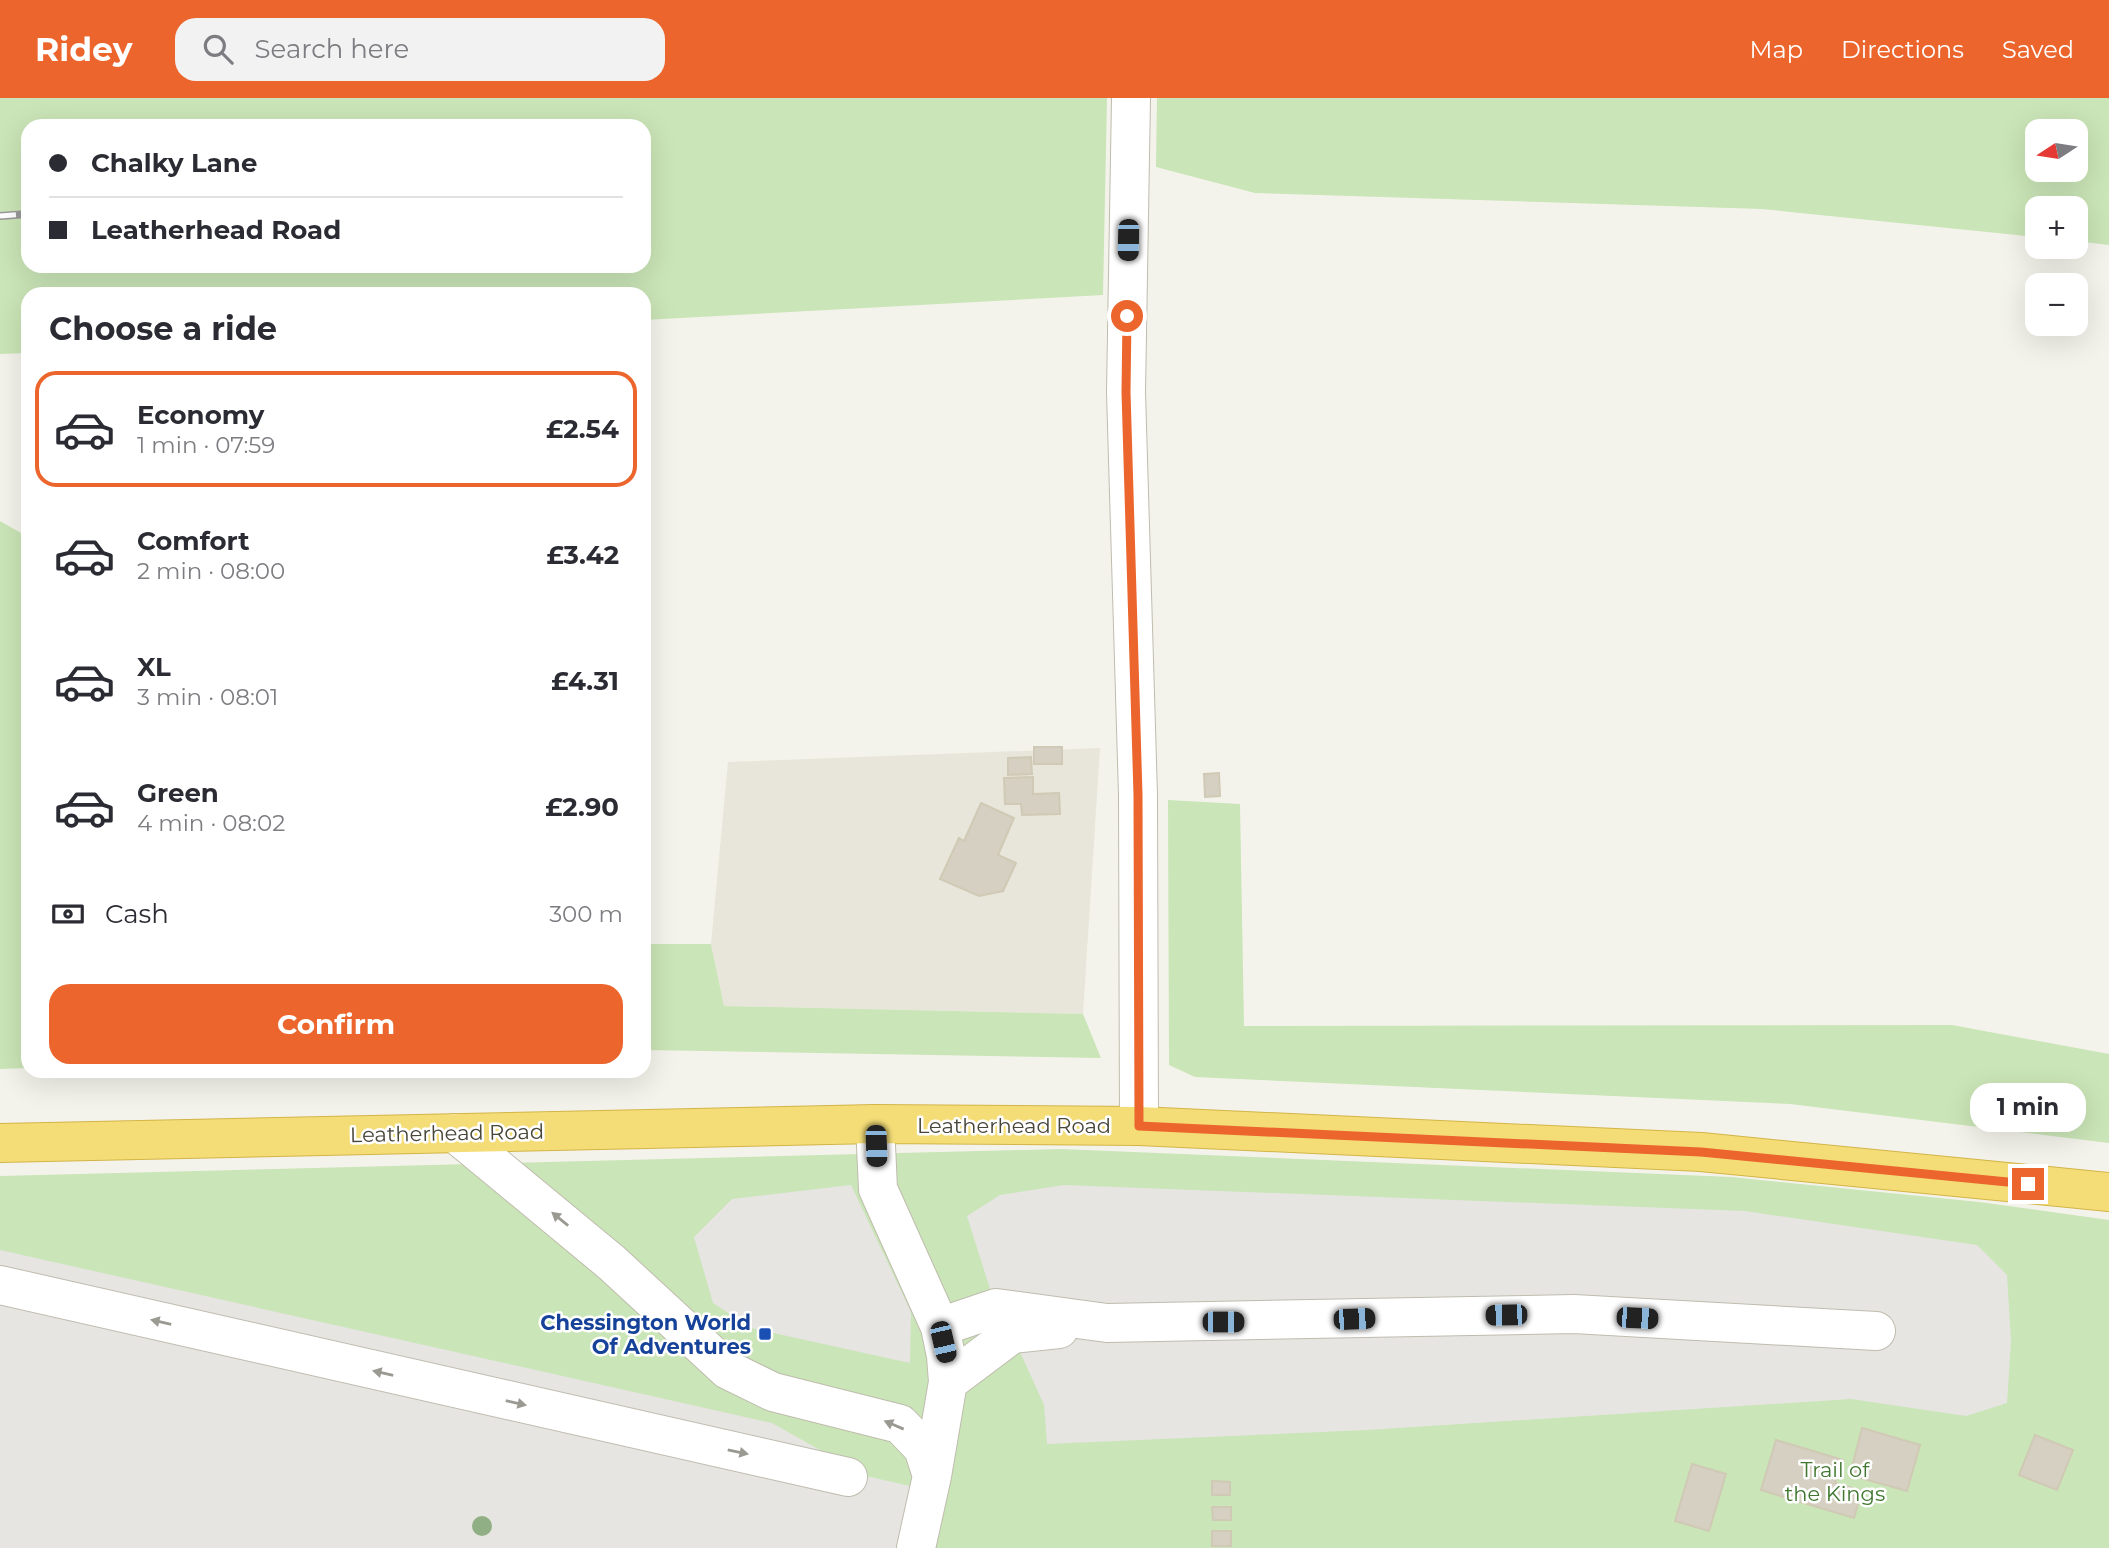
<!DOCTYPE html>
<html lang="en">
<head>
<meta charset="utf-8">
<style>
	body { margin:0; font-family:Montserrat,sans-serif; background:#f2f2f3; color:#2b2b33; height:100vh; display:flex; flex-direction:column; font-size:26px; white-space:nowrap }
	* { box-sizing:border-box; margin:0 }
	p { font-size:23px; color:#7c7c81 }
	.icon { flex:none; width:38px; height:38px; fill:none; stroke:currentColor; stroke-width:2; stroke-linecap:round; stroke-linejoin:round }
	.map { position:relative; flex:1; overflow:hidden }
	.sheet { position:absolute; left:21px; top:189px; width:630px; height:791px; display:flex; flex-direction:column; background:#fff; border-radius:21px; box-shadow:0 7px 28px #0002 }
	.sheet>* { flex:none }
	.banner { position:absolute; left:21px; top:21px; width:630px; height:154px; border-radius:21px; box-shadow:0 7px 28px #0002; display:grid; align-content:center; height:154px; padding:0 28px; background:#fff }
	.needle { width:46px; rotate:258deg }
	.controls { position:absolute; left:2025px; top:21px; display:grid; gap:14px }
	.controls a { display:grid; place-items:center; width:63px; height:63px; border-radius:14px; background:#fff; box-shadow:0 7px 28px #0002; font-size:35px }
	.end { position:absolute; width:32px; height:32px; margin:-16px; border:9px solid #eb652c; background:#fff; box-shadow:0 0 0 4px #fff }
	.from { border-radius:50% }
	.bubble { position:absolute; height:49px; border-radius:21px; background:#fff; box-shadow:0 7px 28px #0002; font-size:23px; font-weight:700; line-height:49px; text-align:center }
	.car { position:absolute; width:21px; height:42px; margin:-21px -10px; border-radius:9px; box-shadow:0 0 5px 2px #0007; background:linear-gradient(#222 24%,#8ab4d8 0 40%,#222 0 76%,#8ab4d8 0 86%,#222 0) }
	.banner b { display:flex; align-items:center; gap:24px; height:66px; font-size:26px }
	.banner b+b { border-top:2px solid #e1e1e2 }
	.banner i { width:18px; height:18px; background:#2b2b33 }
	ul { padding:0; list-style:none }
	li { display:flex; align-items:center; gap:21px; height:116px; margin:0 14px 10px; padding:0 14px; border:4px solid transparent; border-radius:21px }
	li div { flex:1 }
	li b { display:block; font-size:26px }
	li em { font-style:normal; font-weight:700 }
	li.on { border-color:#eb652c }
	li>.icon { width:63px; height:63px; stroke-width:1.5 }
	h2 { padding:0 28px; font-size:32px; line-height:84px }
	.pay { display:flex; align-items:center; gap:18px; height:77px; padding:0 28px; font-size:26px }
	.pay p { margin-inline-start:auto }
	.action { display:flex; gap:14px; margin-top:auto; padding:14px 28px }
	.action a { flex:1; height:80px; border-radius:21px; background:#eb652c; color:#fff; font-size:28px; font-weight:700; line-height:80px; text-align:center }
	header { display:flex; align-items:center; gap:42px; box-sizing:border-box; height:98px; padding:0 35px; background:#eb652c; color:#fff }
	header strong { font-size:33px }
	nav { display:flex; gap:38px; margin-inline-start:auto; font-size:24px }
	.search { width:490px; height:63px; background:#f2f2f3; display:flex; align-items:center; gap:18px; box-sizing:border-box; padding:0 24px; border-radius:21px; color:#7c7c81; font-size:26px }
	.map>svg:first-child { display:block }
	.residential { fill:#e8e6da }
	.green { fill:#cae5b7; fill-rule:evenodd }
	.parking { fill:#e6e5e2 }
	.building { fill:#d5d0c1; stroke:#d0c9b5; stroke-width:2 }
	.lines { fill:none; stroke-linecap:round; stroke-linejoin:round }
	.minor-casing { stroke:#bfbcae; stroke-width:40 }
	.highway-casing { stroke:#d3b447; stroke-width:40 }
	.minor { stroke:#fff; stroke-width:38 }
	.highway { stroke:#f4dd77; stroke-width:38 }
	.rail-casing { stroke:#999; stroke-width:8 }
	.rail { stroke:#fff; stroke-width:5; stroke-dasharray:16; stroke-linecap:butt }
	.tree { fill:#91af84 }
	.oneway { fill:#9a9992 }
	.route { stroke:#eb652c; stroke-width:9 }
	.transit-dot { fill:#1a4fb4; stroke:#fff; stroke-width:2.5 }
	.labels { text-anchor:middle; dominant-baseline:central; stroke-width:5; stroke-linejoin:round; paint-order:stroke }
	.street-label { font-size:21px; fill:#484539; stroke:#fff }
	.transit-label { font-size:21px; font-weight:bold; fill:#164399; stroke:#fff; text-anchor:end }
	.park-label { font-size:21px; fill:#407730; stroke:#fff }
</style>
</head>
<body>
<header>
<strong>Ridey</strong>
<div class="search"><svg class="icon" aria-label="search" viewBox="0 0 24 24"><circle cx="10" cy="10" r="6"/><path d="M15 15l6 6"/></svg>Search here</div>
<nav><a>Map</a><a>Directions</a><a>Saved</a></nav>
</header>
<div class="map">
<svg width="2109" height="1450" viewBox="0 0 2109 1450">
	<rect width="100%" height="100%" fill="#f4f3eb"/>
	<path class="residential" d="M1100 650 1083 916 724 908 711 846 728 664Z"/>
	<path class="green" d="M0 0H1107L1103 197 644 222V196H28V255L0 256ZM644 28V168H28V28Z
		M1157 0H2109V147L2076 143V110H2037V139L1762 111 1255 95 1156 69ZM2076 33V72H2037V33Z
		M0 423 28 439V970L0 971Z
		M1168 702 1240 706 1244 928 1952 927 2109 956V1045L1790 1006 1195 979 1169 967Z
		M644 846H711L724 908 1083 916 1101 960 644 952Z
		M1061 1051 1731 1079 1979 1104 2109 1122V1450H0V1078Z"/>
	<path class="parking" d="M851 1087 911 1214 910 1265 751 1230 713 1205 694 1139 732 1101Z
		M1064 1087 1745 1113 1977 1147 2007 1177 2011 1243 2007 1305 1966 1318 1851 1301 1367 1332 1047 1346 1044 1307 1012 1236 996 1210 967 1118 1000 1097Z
		M0 1152 772 1325 866 1378 910 1388 897 1450H0Z"/>
	<path class="building" d="M1034 649H1062V666H1034Z
		M1031 659 1032 676 1008 677V660Z
		M1219 675 1220 698 1205 699 1204 676Z
		M1033 679V696L1059 695 1060 716 1022 717 1021 706H1005L1004 680Z
		M981 705 1014 720 998 757 1016 765 1003 793 979 798 940 781 959 740 964 743Z
		M1862 1330 1920 1347 1907 1393 1850 1377Z
		M2035 1337 2073 1352 2057 1392 2019 1377Z
		M1776 1342 1843 1362 1835 1385 1862 1393 1854 1420 1761 1392Z
		M1692 1366 1726 1376 1709 1433 1675 1423Z
		M1212 1383 1230 1384V1397H1212Z
		M1212 1409H1231V1422H1213Z
		M1212 1433H1231V1448H1212Z"/>
	<g class="lines">
		<defs>
			<path id="minor" d="M1131 0 1126 294 1138 697 1139 1028
				M875 1026 878 1091 940 1229 946 1258 948 1284 932 1378 916 1450
				M455 1035 612 1165 728 1272 773 1294 900 1326 923 1350 932 1378
				M0 1187 848 1379
				M940 1229 996 1210 1107 1225 1574 1216 1876 1233
				M948 1284 1012 1236 1059 1231"/>
			<path id="highway" d="M0 1045 875 1026 1139 1028 1701 1054 2109 1094"/>
		</defs>
		<use href="#minor" class="minor-casing"/>
		<use href="#highway" class="highway-casing"/>
		<use href="#minor" class="minor"/>
		<use href="#highway" class="highway"/>
		<defs>
			<path id="rail" d="M0 118 28 116"/>
		</defs>
		<use href="#rail" class="rail-casing"/>
		<use href="#rail" class="rail"/>
	</g>
	<circle class="tree" cx="482" cy="1428" r="10"/>
	<defs><path id="oneway-solid" d="M-6-.8H1V-3.2L6.5 0L1 3.2V.8H-6Z" transform="scale(1.75)"/></defs>
	<g class="oneway">
		<use href="#oneway-solid" transform="translate(560 1121) rotate(-141)"/>
		<use href="#oneway-solid" transform="translate(161 1224) rotate(-167)"/>
		<use href="#oneway-solid" transform="translate(383 1275) rotate(-167)"/>
		<use href="#oneway-solid" transform="translate(516 1305) rotate(13)"/>
		<use href="#oneway-solid" transform="translate(894 1327) rotate(-157)"/>
		<use href="#oneway-solid" transform="translate(738 1354) rotate(12)"/>
	</g>
	<g class="lines">
		<path class="route" d="M1127 218 1126 294 1138 697 1139 1028 1701 1054 2028 1086"/>
	</g>
	<rect class="transit-dot" x="758" y="1229" width="14" height="14" rx="3.5"/>
	<g class="labels">
		<g class="street-label">
			<text x="1014" y="1027">Leatherhead Road</text>
			<text transform="translate(447 1035) rotate(-1)">Leatherhead Road</text>
		</g>
		<g class="transit-label">
			<text x="751" y="1224">Chessington World<tspan x="751" dy="24">Of Adventures</tspan></text>
		</g>
		<g class="park-label">
			<text x="1835" y="1371">Trail of<tspan x="1835" dy="24">the Kings</tspan></text>
		</g>
	</g>
</svg>
<div class="controls">
<a><svg class="needle" viewBox="-14 -14 28 28"><path d="M0-13l5 13h-10z" fill="#e53935"/><path d="M0 13l5-13h-10z" fill="#7c7c81"/></svg></a>
<a>+</a>
<a>−</a>
</div>
<i class="end from" style="left:1127px;top:218px"></i>
<i class="end" style="left:2028px;top:1086px"></i>
<div class="bubble" style="left:1970px;top:985px;width:116px">1 min</div>
<i class="car" style="left:1128px;top:142px;rotate:181deg"></i>
<i class="car" style="left:876px;top:1048px;rotate:178deg"></i>
<i class="car" style="left:1506px;top:1217px;rotate:269deg"></i>
<i class="car" style="left:1637px;top:1220px;rotate:93deg"></i>
<i class="car" style="left:1354px;top:1221px;rotate:88deg"></i>
<i class="car" style="left:1223px;top:1224px;rotate:90deg"></i>
<i class="car" style="left:943px;top:1244px;rotate:167deg"></i>
<div class="banner">
<b><i class="from"></i>Chalky Lane</b>
<b><i></i>Leatherhead Road</b>
</div>
<section class="sheet">
<h2>Choose a ride</h2>
<ul>
<li class="on"><svg class="icon" aria-label="car" viewBox="0 0 24 24"><path d="M5 17H2v-5l4-1 3-4h7l3 4 3 1v5h-3M9 17h6M6 11h13"/><circle cx="7" cy="17" r="2"/><circle cx="17" cy="17" r="2"/></svg><div><b>Economy</b><p>1 min · 07:59</p></div><em>£2.54</em></li>
<li><svg class="icon" aria-label="car" viewBox="0 0 24 24"><path d="M5 17H2v-5l4-1 3-4h7l3 4 3 1v5h-3M9 17h6M6 11h13"/><circle cx="7" cy="17" r="2"/><circle cx="17" cy="17" r="2"/></svg><div><b>Comfort</b><p>2 min · 08:00</p></div><em>£3.42</em></li>
<li><svg class="icon" aria-label="car" viewBox="0 0 24 24"><path d="M5 17H2v-5l4-1 3-4h7l3 4 3 1v5h-3M9 17h6M6 11h13"/><circle cx="7" cy="17" r="2"/><circle cx="17" cy="17" r="2"/></svg><div><b>XL</b><p>3 min · 08:01</p></div><em>£4.31</em></li>
<li><svg class="icon" aria-label="car" viewBox="0 0 24 24"><path d="M5 17H2v-5l4-1 3-4h7l3 4 3 1v5h-3M9 17h6M6 11h13"/><circle cx="7" cy="17" r="2"/><circle cx="17" cy="17" r="2"/></svg><div><b>Green</b><p>4 min · 08:02</p></div><em>£2.90</em></li>
</ul>
<div class="pay"><svg class="icon" aria-label="cash" viewBox="0 0 24 24"><path d="M3 7h18v10H3z"/><circle cx="12" cy="12" r="2"/></svg>Cash<p>300 m</p></div>
<div class="action"><a>Confirm</a></div>
</section>
</div>
</body>
</html>
